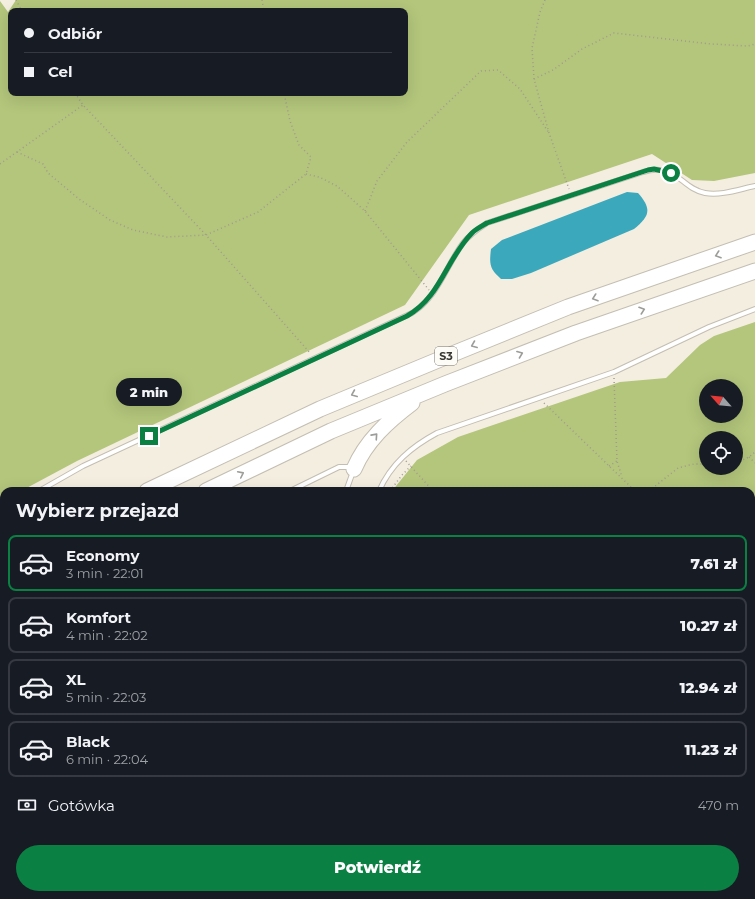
<!DOCTYPE html>
<html lang="pl">
<head>
<meta charset="utf-8">
<style>
	body { margin:0; font-family:Montserrat,sans-serif; background:#20242c; color:#f1f3f6; height:100vh; display:flex; flex-direction:column; font-size:15px; white-space:nowrap }
	* { box-sizing:border-box; margin:0 }
	p { font-size:13px; color:#9ea1a6 }
	.icon { flex:none; width:22px; height:22px; fill:none; stroke:currentColor; stroke-width:2; stroke-linecap:round; stroke-linejoin:round }
	.map { position:relative; flex:1; overflow:hidden }
	.sheet { position:absolute; left:0px; top:487px; width:755px; height:412px; display:flex; flex-direction:column; background:#171b24; border-radius:12px 12px 0 0; box-shadow:0 4px 16px #0002 }
	.sheet>* { flex:none }
	.top-card { position:absolute; left:8px; top:8px; width:400px; height:88px; border-radius:8px; box-shadow:0 4px 16px #0002; display:grid; align-content:center; height:88px; padding:0 16px; background:#171b24 }
	.needle { width:26px; rotate:297deg }
	.buttons { position:absolute; left:699px; top:379px; display:grid; gap:8px }
	.buttons a { display:grid; place-items:center; width:44px; height:44px; border-radius:50%; background:#171b24; box-shadow:0 4px 16px #0002; font-size:20px }
	.end { position:absolute; width:18px; height:18px; margin:-9px; border:5px solid #0b8043; background:#fff; box-shadow:0 0 0 2px #fff }
	.from { border-radius:50% }
	.bubble { position:absolute; height:28px; border-radius:14px; background:#171b24; box-shadow:0 4px 16px #0002; font-size:13px; font-weight:800; line-height:28px; text-align:center }
	.top-card b { display:flex; align-items:center; gap:14px; height:38px; font-size:15px }
	.top-card b+b { border-top:1px solid #363941 }
	.top-card i { width:10px; height:10px; background:#f1f3f6 }
	ul { padding:0; list-style:none }
	li { display:flex; align-items:center; gap:12px; height:56px; margin:0 8px 6px; padding:0 8px; border:2px solid #363941; border-radius:8px }
	li div { flex:1 }
	li b { display:block; font-size:15px }
	li em { font-style:normal; font-weight:800 }
	li.on { border-color:#0b8043 }
	li>.icon { width:36px; height:36px; stroke-width:1.5 }
	h2 { padding:0 16px; font-size:18px; line-height:48px }
	.pay { display:flex; align-items:center; gap:10px; height:44px; padding:0 16px; font-size:15px }
	.pay p { margin-inline-start:auto }
	.button { display:flex; gap:8px; margin-top:auto; padding:8px 16px }
	.button a { flex:1; height:46px; border-radius:24px; background:#0b8043; color:#fff; font-size:16px; font-weight:800; line-height:46px; text-align:center }
	.map>svg:first-child { display:block }
	.forest { fill:#b3c67b; fill-rule:evenodd }
	.water { fill:#3ba8bc }
	.lines { fill:none; stroke-linecap:round; stroke-linejoin:round }
	.lane-casing { stroke:#c4beb2; stroke-width:6 }
	.highway-casing { stroke:#c4beb2; stroke-width:17 }
	.path { stroke:#9f9b91; stroke-width:1.5; stroke-dasharray:1 3; stroke-linecap:butt }
	.lane { stroke:#fff; stroke-width:4 }
	.highway { stroke:#fff; stroke-width:15 }
	.oneway { stroke:#9c9c99 }
	.route { stroke:#0b8043; stroke-width:5 }
	.labels { text-anchor:middle; dominant-baseline:central; stroke-width:3; stroke-linejoin:round; paint-order:stroke }
	.shield { fill:#fefcf6; stroke:#75736e; stroke-width:1 }
	.shield-label { font-size:11px; font-weight:bold; fill:#3a3833 }
</style>
</head>
<body>
<div class="map">
<svg width="755" height="899" viewBox="0 0 755 899">
	<rect width="100%" height="100%" fill="#f4eee1"/>
	<path class="forest" d="M16 0H755V173L714 181 692 180 652 154 469 215 405 305 77 461 21 491H4V500L0 502V1L8 12ZM11 11H405V93H11Z
		M755 322V825L751 824V491H392L417 460 458 437 620 382 666 378 700 345 714 336ZM706 386H736V416H706ZM706 438H736V468H706Z
		M0 812H4V895H567L545 899H0Z"/>
	<path class="water" d="M627 192 638 193C652 209 650 216 634 229L531 273 512 279H501C490 269 489 265 491 249L502 240Z"/>
	<g class="lines">
		<defs>
			<path id="lane" d="M39 491 83 466 412 313C438 297 446 266 463 243 470 234 478 229 487 223L643 172C677 162 680 188 705 193 721 196 740 189 755 186
				M290 491 339 467H347L354 469 346 491
				M379 491C391 464 411 447 437 433L614 372 709 327 755 309
				M0 514 4 511
				M0 633 4 632
				M0 668 4 667
				M751 889 755 888
				M696 899 717 895"/>
			<path id="highway" d="M354 469C366 441 388 421 412 403
				M147 491 320 409 455 353 568 307 755 242
				M206 491 331 431 445 384 576 333 755 271
				M0 566 4 564
				M0 595 4 593"/>
		</defs>
		<use href="#lane" class="lane-casing"/>
		<use href="#highway" class="highway-casing"/>
		<path class="path" d="M16 0 22 11
			M262 0 264 11
			M545 0 540 12 532 48 534 79 549 133 569 189
			M534 79 553 70 582 49 614 33 711 44 748 46 755 44
			M75 93 83 105 206 235 311 354
			M17 152 43 164 48 173 79 199 110 220 133 230 167 237 206 235 258 212 306 174 311 157 299 145 290 121 284 93
			M0 164 83 105
			M306 174 319 177 337 186 365 211 429 290
			M365 211 377 181 407 142 481 71 498 70 520 89 549 133
			M614 378 617 461 622 477
			M544 403 635 491
			M749 457 755 463
			M406 461 433 491
			M736 463 749 457 755 452
			M609 466 617 461
			M390 491 402 475 411 466
			M649 491 678 468 694 464H706
			M0 742 4 740
			M0 759H4
			M751 852 755 854
			M751 869 755 868
			M596 899 619 895"/>
		<use href="#lane" class="lane"/>
		<use href="#highway" class="highway"/>
	</g>
	<defs><path id="oneway-chevron" d="M-2-3.5L2.5 0L-2 3.5" fill="none" stroke-width="1.6" stroke-linecap="round" stroke-linejoin="round"/></defs>
	<g class="oneway">
		<use href="#oneway-chevron" transform="translate(718 255) rotate(161)"/>
		<use href="#oneway-chevron" transform="translate(595 298) rotate(161)"/>
		<use href="#oneway-chevron" transform="translate(642 310) rotate(-19)"/>
		<use href="#oneway-chevron" transform="translate(474 345) rotate(158)"/>
		<use href="#oneway-chevron" transform="translate(520 354) rotate(-21)"/>
		<use href="#oneway-chevron" transform="translate(354 394) rotate(157)"/>
		<use href="#oneway-chevron" transform="translate(375 436) rotate(-48)"/>
		<use href="#oneway-chevron" transform="translate(241 474) rotate(-26)"/>
	</g>
	<g class="lines">
		<path class="route" d="M149 436 407 316C441 297 446 259 472 233 476 229 482 226 487 223L648 170 654 169 671 173"/>
	</g>
	<g class="labels">
		<rect class="shield" x="435" y="347" width="22" height="18" rx="3"/>
		<g class="shield-label">
			<text x="446" y="356">S3</text>
		</g>
	</g>
</svg>
<div class="buttons">
<a><svg class="needle" viewBox="-14 -14 28 28"><path d="M0-13l5 13h-10z" fill="#e53935"/><path d="M0 13l5-13h-10z" fill="#9ea1a6"/></svg></a>
<a><svg class="icon" aria-label="locate" viewBox="0 0 24 24"><circle cx="12" cy="12" r="6"/><path d="M12 2v4M12 18v4M2 12h4M18 12h4"/></svg></a>
</div>
<i class="end from" style="left:671px;top:173px"></i>
<i class="end" style="left:149px;top:436px"></i>
<div class="bubble" style="left:116px;top:378px;width:66px">2 min</div>
<div class="top-card">
<b><i class="from"></i>Odbiór</b>
<b><i></i>Cel</b>
</div>
<section class="sheet">
<h2>Wybierz przejazd</h2>
<ul>
<li class="on"><svg class="icon" aria-label="car" viewBox="0 0 24 24"><path d="M5 17H2v-5l4-1 3-4h7l3 4 3 1v5h-3M9 17h6M6 11h13"/><circle cx="7" cy="17" r="2"/><circle cx="17" cy="17" r="2"/></svg><div><b>Economy</b><p>3 min · 22:01</p></div><em>7.61 zł</em></li>
<li><svg class="icon" aria-label="car" viewBox="0 0 24 24"><path d="M5 17H2v-5l4-1 3-4h7l3 4 3 1v5h-3M9 17h6M6 11h13"/><circle cx="7" cy="17" r="2"/><circle cx="17" cy="17" r="2"/></svg><div><b>Komfort</b><p>4 min · 22:02</p></div><em>10.27 zł</em></li>
<li><svg class="icon" aria-label="car" viewBox="0 0 24 24"><path d="M5 17H2v-5l4-1 3-4h7l3 4 3 1v5h-3M9 17h6M6 11h13"/><circle cx="7" cy="17" r="2"/><circle cx="17" cy="17" r="2"/></svg><div><b>XL</b><p>5 min · 22:03</p></div><em>12.94 zł</em></li>
<li><svg class="icon" aria-label="car" viewBox="0 0 24 24"><path d="M5 17H2v-5l4-1 3-4h7l3 4 3 1v5h-3M9 17h6M6 11h13"/><circle cx="7" cy="17" r="2"/><circle cx="17" cy="17" r="2"/></svg><div><b>Black</b><p>6 min · 22:04</p></div><em>11.23 zł</em></li>
</ul>
<div class="pay"><svg class="icon" aria-label="cash" viewBox="0 0 24 24"><path d="M3 7h18v10H3z"/><circle cx="12" cy="12" r="2"/></svg>Gotówka<p>470 m</p></div>
<div class="button"><a>Potwierdź</a></div>
</section>
</div>
</body>
</html>
